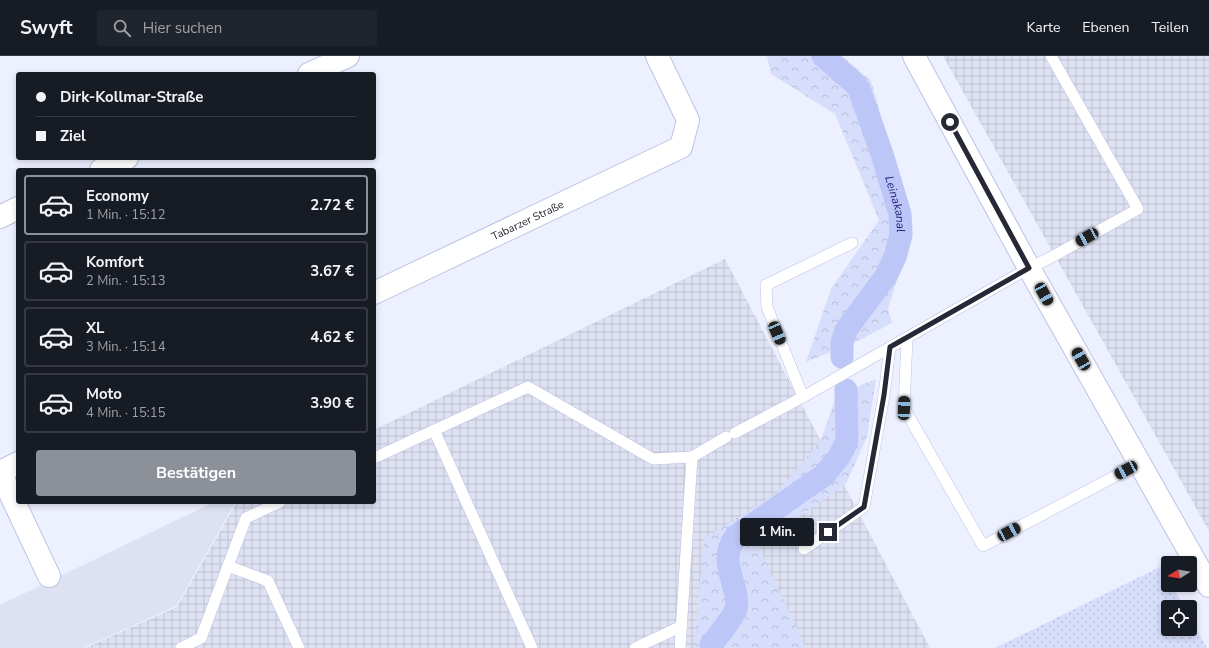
<!DOCTYPE html>
<html lang="de">
<head>
<meta charset="utf-8">
<style>
	body { margin:0; font-family:"Nunito Sans",sans-serif; background:#20242c; color:#f1f3f6; height:100vh; display:flex; flex-direction:column; font-size:15px; white-space:nowrap }
	* { box-sizing:border-box; margin:0 }
	p { font-size:13px; color:#9ea1a6 }
	.icon { flex:none; width:22px; height:22px; fill:none; stroke:currentColor; stroke-width:2; stroke-linecap:round; stroke-linejoin:round }
	.map { position:relative; flex:1; overflow:hidden }
	.sheet { position:absolute; left:16px; top:112px; width:360px; height:336px; display:flex; flex-direction:column; background:#171b24; border-radius:4px; box-shadow:0 2px 6px #0003 }
	.sheet>* { flex:none }
	.banner { position:absolute; left:16px; top:16px; width:360px; height:88px; border-radius:4px; box-shadow:0 2px 6px #0003; display:grid; align-content:center; height:88px; padding:0 20px; background:#171b24 }
	.needle { width:26px; rotate:259deg }
	.controls { position:absolute; left:1161px; top:500px; display:grid; gap:8px }
	.controls a { display:grid; place-items:center; width:36px; height:36px; border-radius:4px; background:#171b24; box-shadow:0 2px 6px #0003; font-size:20px }
	.end { position:absolute; width:18px; height:18px; margin:-9px; border:5px solid #262935; background:#fff; box-shadow:0 0 0 2px #fff }
	.from { border-radius:50% }
	.bubble { position:absolute; height:28px; border-radius:4px; background:#171b24; box-shadow:0 2px 6px #0003; font-size:13px; font-weight:700; line-height:28px; text-align:center }
	.car { position:absolute; width:12px; height:24px; margin:-12px -6px; border-radius:5px; box-shadow:0 0 3px 1px #0007; background:linear-gradient(#222 24%,#8ab4d8 0 40%,#222 0 76%,#8ab4d8 0 86%,#222 0) }
	.banner b { display:flex; align-items:center; gap:14px; height:38px; font-size:15px }
	.banner b+b { border-top:1px solid #363941 }
	.banner i { width:10px; height:10px; background:#f1f3f6 }
	ul { padding:7px 0 0; list-style:none }
	li { display:flex; align-items:center; gap:12px; height:60px; margin:0 8px 6px; padding:0 12px; border:2px solid #363941; border-radius:4px }
	li div { flex:1 }
	li b { display:block; font-size:15px }
	li em { font-style:normal; font-weight:700 }
	li.selected { border-color:#8c9099 }
	li>.icon { width:36px; height:36px; stroke-width:1.5 }
	.action { display:flex; gap:8px; margin-top:auto; padding:8px 20px }
	.action a { flex:1; height:46px; border-radius:4px; background:#8c9099; color:#fff; font-size:16px; font-weight:700; line-height:46px; text-align:center }
	header { display:flex; align-items:center; gap:24px; box-sizing:border-box; height:56px; padding:0 20px; background:#171b24; border-bottom:1px solid #363941 }
	header strong { font-size:19px }
	nav { display:flex; gap:22px; margin-inline-start:auto; font-size:14px }
	.search { width:280px; height:36px; background:#20242c; display:flex; align-items:center; gap:10px; box-sizing:border-box; padding:0 14px; border-radius:4px; color:#9ea1a6; font-size:15px }
	.map>svg:first-child { display:block }
	.built { fill:#dee1f2 }
	.industrial { fill:url(#industrial-grid) }
	.grass { fill:url(#grass-dots) }
	.forest { fill:url(#forest-crowns) }
	.lines { fill:none; stroke-linecap:round; stroke-linejoin:round }
	.canal { stroke:#bdc7f7; stroke-width:23 }
	.service-casing { stroke:#bcc3e3; stroke-width:12 }
	.minor-casing { stroke:#bcc3e3; stroke-width:24 }
	.tertiary-casing { stroke:#bcc3e3; stroke-width:24 }
	.service { stroke:#fff; stroke-width:11 }
	.minor { stroke:#fff; stroke-width:22 }
	.tertiary { stroke:#fff; stroke-width:22 }
	.route { stroke:#262935; stroke-width:5 }
	.labels { text-anchor:middle; dominant-baseline:central; stroke-width:4; stroke-linejoin:round; paint-order:stroke }
	.street-label { font-size:11px; fill:#262935; stroke:#fefefe }
	.water-label { font-size:12px; font-style:italic; fill:#232078; stroke:#fefefe }
</style>
</head>
<body>
<header>
<strong>Swyft</strong>
<div class="search"><svg class="icon" aria-label="search" viewBox="0 0 24 24"><circle cx="10" cy="10" r="6"/><path d="M15 15l6 6"/></svg>Hier suchen</div>
<nav><a>Karte</a><a>Ebenen</a><a>Teilen</a></nav>
</header>
<div class="map">
<svg width="1209" height="592" viewBox="0 0 1209 592">
	<defs>
		<pattern id="industrial-grid" width="8" height="8" patternUnits="userSpaceOnUse"><rect width="8" height="8" fill="#dee1f2"/><path d="M0 4h8M4 0v8" fill="none" stroke="#bec1d0"/></pattern>
		<pattern id="grass-dots" width="8" height="8" patternUnits="userSpaceOnUse"><rect width="8" height="8" fill="#d7defc"/><path d="M2 2h.1M6 6h.1" fill="none" stroke="#b8bed9" stroke-width="1.8" stroke-linecap="round"/></pattern>
		<pattern id="forest-crowns" width="20" height="18" patternUnits="userSpaceOnUse"><rect width="20" height="18" fill="#d7defc"/><path d="M2 6a3 3 0 1 1 6 0M12 15a3 3 0 1 1 6 0" fill="none" stroke="#b8bed9"/></pattern>
	</defs>
	<rect width="100%" height="100%" fill="#edf0fe"/>
	<path class="built" d="M214 446H233L234 449 176 550 83 592H0V549Z"/>
	<path class="industrial" d="M943 0H1209V475Z
		M725 203 930 592H85L177 551 237 446H374V374Z"/>
	<path class="grass" d="M1162 510 1168 521V529H1172L1184 551H1168V573H1190V561L1207 592H995Z"/>
	<path class="forest" d="M767 0H842L871 25 913 171 888 253 892 267 860 284 806 306 831 233 879 164 835 58 771 18Z
		M876 323 867 381 846 428 758 489 806 592H694L704 482 776 438 821 384 836 340Z"/>
	<g class="lines">
		<g class="canal">
			<path id="s1" d="M823 0 854 27 859 33 883 101 900 158 901 179 895 201 886 220 846 274 842 287V301"/>
			<path d="M711 592V589C717 581 733 562 736 553 738 547 736 541 735 535 730 514 722 501 735 481L823 420 839 401 847 385 846 334"/>
		</g>
		<defs>
			<path id="service" d="M907 282 904 352 983 490 1140 407
				M803 341 767 251 766 229 852 187
				M434 374 532 592
				M735 377 803 341 1029 212 1048 203 1138 153 1051 0
				M374 402 528 331 653 403 692 401 726 381
				M804 493 864 451 884 339 890 291
				M228 510 268 525 299 592
				M181 592 201 582 246 462 280 446
				M635 592 682 570
				M680 592 692 401"/>
			<g id="minor">
				<path d="M309 18 348 0"/>
				<path d="M101 114 127 102"/>
				<path d="M0 161 18 152"/>
				<path id="s2" d="M374 237 681 91 688 64 657 0"/>
				<path d="M0 416 49 520"/>
				<path d="M0 416 18 407"/>
			</g>
			<path id="tertiary" d="M914 0 1029 212 1209 530"/>
		</defs>
		<use href="#service" class="service-casing"/>
		<use href="#minor" class="minor-casing"/>
		<use href="#tertiary" class="tertiary-casing"/>
		<use href="#service" class="service"/>
		<use href="#minor" class="minor"/>
		<use href="#tertiary" class="tertiary"/>
	</g>
	<g class="lines">
		<path class="route" d="M828 476 864 451 884 339 890 291 1029 212 950 66"/>
	</g>
	<g class="labels">
		<g class="street-label">
			<text stroke="none"><textPath href="#s2" startOffset="170">Tabarzer Straße</textPath></text>
		</g>
		<g class="water-label">
			<text stroke="none"><textPath href="#s1" startOffset="170">Leinakanal</textPath></text>
		</g>
	</g>
</svg>
<div class="controls">
<a><svg class="needle" viewBox="-14 -14 28 28"><path d="M0-13l5 13h-10z" fill="#e53935"/><path d="M0 13l5-13h-10z" fill="#9ea1a6"/></svg></a>
<a><svg class="icon" aria-label="locate" viewBox="0 0 24 24"><circle cx="12" cy="12" r="6"/><path d="M12 2v4M12 18v4M2 12h4M18 12h4"/></svg></a>
</div>
<i class="end from" style="left:950px;top:66px"></i>
<i class="end" style="left:828px;top:476px"></i>
<div class="bubble" style="left:740px;top:462px;width:74px">1 Min.</div>
<i class="car" style="left:1087px;top:181px;rotate:241deg"></i>
<i class="car" style="left:1044px;top:238px;rotate:151deg"></i>
<i class="car" style="left:777px;top:277px;rotate:157deg"></i>
<i class="car" style="left:1081px;top:303px;rotate:330deg"></i>
<i class="car" style="left:904px;top:352px;rotate:2deg"></i>
<i class="car" style="left:1126px;top:414px;rotate:242deg"></i>
<i class="car" style="left:1009px;top:476px;rotate:62deg"></i>
<div class="banner">
<b><i class="from"></i>Dirk-Kollmar-Straße</b>
<b><i></i>Ziel</b>
</div>
<section class="sheet">
<ul>
<li class="selected"><svg class="icon" aria-label="car" viewBox="0 0 24 24"><path d="M5 17H2v-5l4-1 3-4h7l3 4 3 1v5h-3M9 17h6M6 11h13"/><circle cx="7" cy="17" r="2"/><circle cx="17" cy="17" r="2"/></svg><div><b>Economy</b><p>1 Min. · 15:12</p></div><em>2.72 €</em></li>
<li><svg class="icon" aria-label="car" viewBox="0 0 24 24"><path d="M5 17H2v-5l4-1 3-4h7l3 4 3 1v5h-3M9 17h6M6 11h13"/><circle cx="7" cy="17" r="2"/><circle cx="17" cy="17" r="2"/></svg><div><b>Komfort</b><p>2 Min. · 15:13</p></div><em>3.67 €</em></li>
<li><svg class="icon" aria-label="car" viewBox="0 0 24 24"><path d="M5 17H2v-5l4-1 3-4h7l3 4 3 1v5h-3M9 17h6M6 11h13"/><circle cx="7" cy="17" r="2"/><circle cx="17" cy="17" r="2"/></svg><div><b>XL</b><p>3 Min. · 15:14</p></div><em>4.62 €</em></li>
<li><svg class="icon" aria-label="car" viewBox="0 0 24 24"><path d="M5 17H2v-5l4-1 3-4h7l3 4 3 1v5h-3M9 17h6M6 11h13"/><circle cx="7" cy="17" r="2"/><circle cx="17" cy="17" r="2"/></svg><div><b>Moto</b><p>4 Min. · 15:15</p></div><em>3.90 €</em></li>
</ul>
<div class="action"><a>Bestätigen</a></div>
</section>
</div>
</body>
</html>
